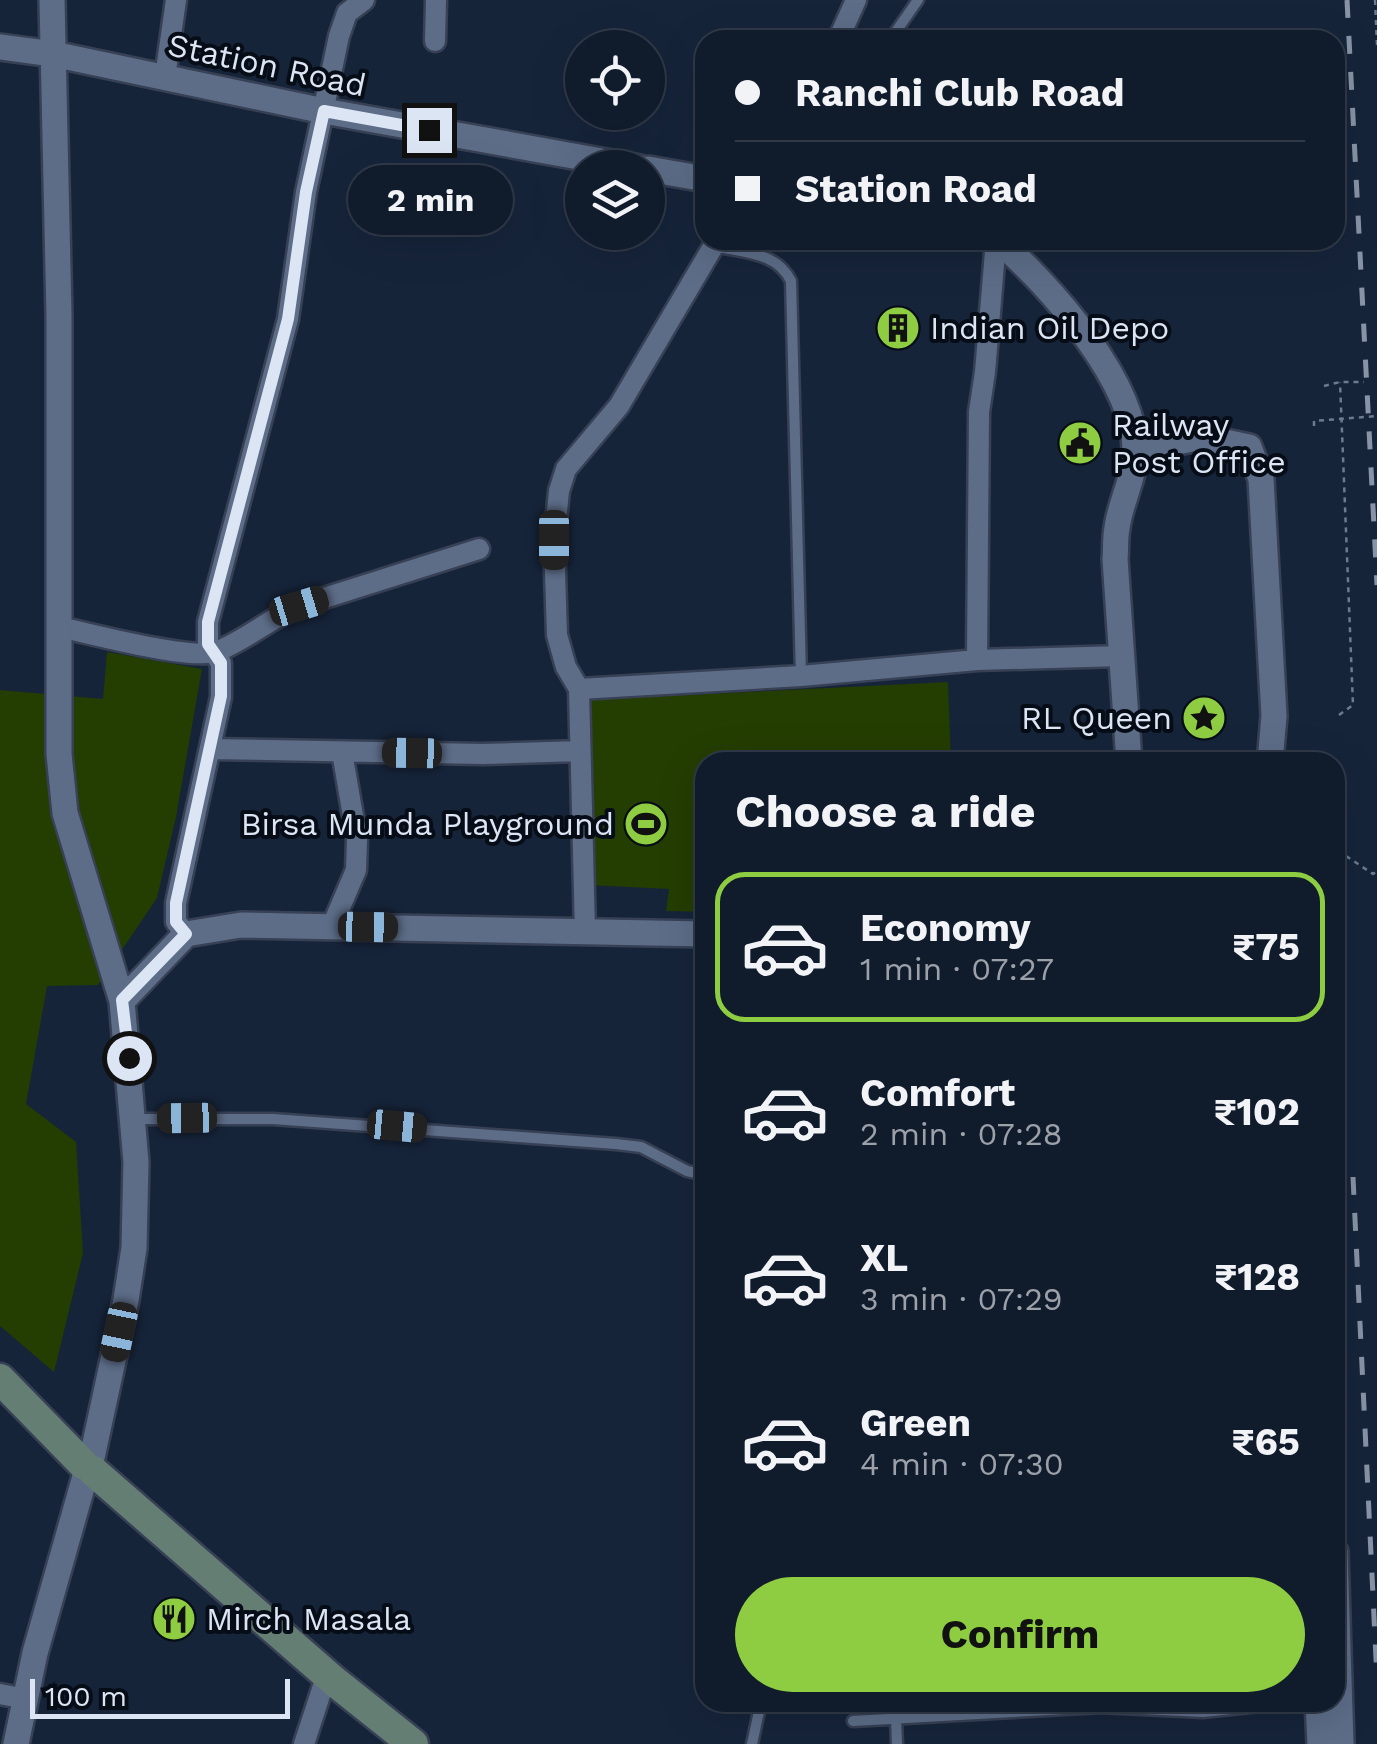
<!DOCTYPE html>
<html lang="en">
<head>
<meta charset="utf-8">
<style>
	body { margin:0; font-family:"Work Sans",sans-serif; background:#1e2838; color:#f1f3f6; height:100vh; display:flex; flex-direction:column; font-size:38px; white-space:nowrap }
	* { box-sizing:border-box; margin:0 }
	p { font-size:32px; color:#9ca1a9 }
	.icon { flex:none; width:55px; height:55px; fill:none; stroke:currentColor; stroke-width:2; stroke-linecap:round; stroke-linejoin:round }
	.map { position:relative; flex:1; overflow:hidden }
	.details { position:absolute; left:695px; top:752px; width:650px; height:960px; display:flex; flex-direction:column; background:#101b2c; border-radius:30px; box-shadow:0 10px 40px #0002,0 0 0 2px #303948 }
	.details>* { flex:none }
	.banner { position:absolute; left:695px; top:30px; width:650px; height:220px; border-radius:30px; box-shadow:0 10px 40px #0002,0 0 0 2px #303948; display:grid; align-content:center; height:220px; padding:0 40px; background:#101b2c }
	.fabs { position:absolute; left:565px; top:30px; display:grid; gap:20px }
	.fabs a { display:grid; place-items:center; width:100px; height:100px; border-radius:50%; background:#101b2c; box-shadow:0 10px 40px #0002,0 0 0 2px #303948; font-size:50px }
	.scale { position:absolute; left:30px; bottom:25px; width:260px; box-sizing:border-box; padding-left:10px; border:5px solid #dbe5f4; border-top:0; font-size:28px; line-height:35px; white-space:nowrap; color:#dbe5f4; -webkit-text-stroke:8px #070d17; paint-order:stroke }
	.end { position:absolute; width:45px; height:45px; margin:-22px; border:12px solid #dbe5f4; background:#111; box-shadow:0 0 0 5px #111 }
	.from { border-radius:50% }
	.bubble { position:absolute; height:70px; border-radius:35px; background:#101b2c; box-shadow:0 10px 40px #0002,0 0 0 2px #303948; font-size:32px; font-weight:700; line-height:70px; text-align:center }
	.car { position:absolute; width:30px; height:60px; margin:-30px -15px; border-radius:12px; box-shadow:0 0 8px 2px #0007; background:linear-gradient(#222 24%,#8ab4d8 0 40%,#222 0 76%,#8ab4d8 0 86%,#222 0) }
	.banner b { display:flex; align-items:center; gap:35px; height:95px; font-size:38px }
	.banner b+b { border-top:2px solid #303948 }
	.banner i { width:25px; height:25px; background:#f1f3f6 }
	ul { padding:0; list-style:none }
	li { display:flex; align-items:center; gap:30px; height:150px; margin:0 20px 15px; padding:0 20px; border:5px solid transparent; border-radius:30px }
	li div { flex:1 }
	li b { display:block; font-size:38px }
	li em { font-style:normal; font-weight:700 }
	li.active { border-color:#8ecd42 }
	li>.icon { width:90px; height:90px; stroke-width:1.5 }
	h2 { padding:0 40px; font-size:45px; line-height:120px }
	.cta { display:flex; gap:20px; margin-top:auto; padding:20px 40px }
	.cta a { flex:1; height:115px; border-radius:60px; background:#8ecd42; color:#111; font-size:40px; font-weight:700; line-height:115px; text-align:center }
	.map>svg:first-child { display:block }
	.green { fill:#243d00 }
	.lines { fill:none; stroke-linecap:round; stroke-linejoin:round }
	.service-casing { stroke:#374054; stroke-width:15 }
	.minor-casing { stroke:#374054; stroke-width:25 }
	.tertiary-casing { stroke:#374054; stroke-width:30 }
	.secondary-casing { stroke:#374054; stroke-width:35 }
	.path { stroke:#6e7a8d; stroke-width:2.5; stroke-dasharray:5 5; stroke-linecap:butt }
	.service { stroke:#5d6d88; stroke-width:10 }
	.minor { stroke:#5d6d88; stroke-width:20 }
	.tertiary { stroke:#5d6d88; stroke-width:25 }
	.secondary { stroke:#657e74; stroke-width:30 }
	.rail { stroke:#8894a6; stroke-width:5; stroke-dasharray:18 18; stroke-linecap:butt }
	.path-bridge { stroke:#6e7a8d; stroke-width:2.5; stroke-dasharray:5 5; stroke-linecap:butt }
	.route { stroke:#dbe5f4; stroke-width:12 }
	.labels { text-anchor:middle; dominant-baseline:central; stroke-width:8; stroke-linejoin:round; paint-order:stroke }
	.street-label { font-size:32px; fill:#dbe5f4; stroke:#070d17 }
	.poi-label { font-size:32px; fill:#dbe5f4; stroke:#070d17; text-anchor:start }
</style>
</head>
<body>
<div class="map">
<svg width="1377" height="1744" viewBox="0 0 1377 1744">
	<rect width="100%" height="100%" fill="#16243a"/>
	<path class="green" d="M107 652 202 669 176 817 157 898 98 985 47 986 26 1104 76 1142 83 1253 54 1372 0 1326V690L103 699Z
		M948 682 951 762H705V912L666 911 669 889 587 885 589 700Z"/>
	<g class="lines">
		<defs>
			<path id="service" d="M890 40 918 0
				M715 246C744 253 777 252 791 281L801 676
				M134 1119H273L616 1144 641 1147 687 1171 705 1175
				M896 1719 897 1744
				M853 1721 1101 1707 1203 1712 1299 1702
				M752 1744 761 1702"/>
			<path id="minor" d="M838 40 856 0
				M435 41 436 0
				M165 77 176 0
				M59 627C89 633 195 662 218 651 247 639 271 618 299 606L479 549
				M977 660 1122 656
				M579 689 801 676 977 660 979 412 985 372 996 240
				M210 749 483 754 580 751
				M332 926 356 870 357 839 342 752
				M585 932 579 689 566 667 557 635 554 541 559 491 566 469 619 406 717 240
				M186 934 176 922V903L221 697V663L208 644V622L288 319 306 192 339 36 347 13 364 0
				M0 1694 26 1699
				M304 1744 327 1674"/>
			<path id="tertiary" d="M52 0 59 316V754L65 813 122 1001 136 1162 134 1248 126 1300 91 1462
				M0 47 53 54 324 111 640 168
				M648 169 705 179
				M997 240C1048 282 1138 385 1135 454 1134 479 1120 503 1117 528 1115 538 1116 549 1115 559L1129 762
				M1135 451 1201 437 1249 447 1261 479 1274 716 1270 762
				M122 1001 186 934 241 925 705 934
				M1335 1552 1341 1744
				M1318 1702 1320 1744
				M16 1744 35 1653 86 1473"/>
			<path id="secondary" d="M0 1379 83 1464
				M93 1471 334 1681 413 1744"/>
		</defs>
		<use href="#service" class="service-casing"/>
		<use href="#minor" class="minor-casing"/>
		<use href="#tertiary" class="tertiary-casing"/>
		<use href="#secondary" class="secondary-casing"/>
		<path class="path" d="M1375 0 1377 45
			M1324 386 1340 382H1364
			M1339 715 1353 705 1340 382
			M1346 856 1373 874 1377 871"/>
		<use href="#service" class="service"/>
		<use href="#minor" class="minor"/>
		<use href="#tertiary" class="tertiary"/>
		<use href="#secondary" class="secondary"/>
		<path class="rail" d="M1347 0 1377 585
			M1353 1177 1377 1680"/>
		<path class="path-bridge" d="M1314 426V421L1377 416"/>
	</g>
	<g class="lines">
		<path class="route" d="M129 1058 122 1000 186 934 176 922V903L221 696V663L208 644V622L288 319 306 192 324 111 429 130"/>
	</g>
	<defs>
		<symbol id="building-disc" viewBox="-11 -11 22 22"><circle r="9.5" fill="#8ecd42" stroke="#070d17"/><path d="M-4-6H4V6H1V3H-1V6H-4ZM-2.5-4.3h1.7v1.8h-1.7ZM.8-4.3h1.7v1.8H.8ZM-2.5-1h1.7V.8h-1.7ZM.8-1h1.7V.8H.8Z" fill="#111"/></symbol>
		<symbol id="civic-disc" viewBox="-11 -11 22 22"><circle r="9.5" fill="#8ecd42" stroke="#070d17"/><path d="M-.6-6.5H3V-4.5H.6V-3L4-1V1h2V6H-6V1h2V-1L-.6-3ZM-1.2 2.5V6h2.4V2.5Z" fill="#111"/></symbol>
		<symbol id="sight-disc" viewBox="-11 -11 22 22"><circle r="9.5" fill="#8ecd42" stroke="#070d17"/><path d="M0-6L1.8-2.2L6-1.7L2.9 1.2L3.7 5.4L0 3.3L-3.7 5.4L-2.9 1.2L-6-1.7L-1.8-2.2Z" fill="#111"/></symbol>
		<symbol id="stadium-disc" viewBox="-11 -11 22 22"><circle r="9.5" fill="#8ecd42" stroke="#070d17"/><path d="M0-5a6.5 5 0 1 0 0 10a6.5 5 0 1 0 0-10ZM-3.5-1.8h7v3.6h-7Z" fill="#111"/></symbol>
		<symbol id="restaurant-disc" viewBox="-11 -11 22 22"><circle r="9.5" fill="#8ecd42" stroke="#070d17"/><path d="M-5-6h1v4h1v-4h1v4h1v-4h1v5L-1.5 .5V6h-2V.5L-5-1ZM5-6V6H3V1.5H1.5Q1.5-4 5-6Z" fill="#111"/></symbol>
	</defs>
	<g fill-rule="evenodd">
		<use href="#building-disc" x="873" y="303" width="50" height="50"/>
		<use href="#civic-disc" x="1055" y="418" width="50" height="50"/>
		<use href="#sight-disc" x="1179" y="693" width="50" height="50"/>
		<use href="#stadium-disc" x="621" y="799" width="50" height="50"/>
		<use href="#restaurant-disc" x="149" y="1594" width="50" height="50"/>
	</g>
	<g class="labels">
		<g class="street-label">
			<text transform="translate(267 65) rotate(12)">Station Road</text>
		</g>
		<g class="poi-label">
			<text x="930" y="328">Indian Oil Depo</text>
			<text x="1112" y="425">Railway<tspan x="1112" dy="37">Post Office</tspan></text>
			<text x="1172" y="718" text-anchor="end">RL Queen</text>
			<text x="614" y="824" text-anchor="end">Birsa Munda Playground</text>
			<text x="206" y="1619">Mirch Masala</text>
		</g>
	</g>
</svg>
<div class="fabs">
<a><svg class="icon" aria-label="locate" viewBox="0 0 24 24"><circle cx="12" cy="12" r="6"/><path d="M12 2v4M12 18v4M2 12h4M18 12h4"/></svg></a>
<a><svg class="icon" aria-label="layers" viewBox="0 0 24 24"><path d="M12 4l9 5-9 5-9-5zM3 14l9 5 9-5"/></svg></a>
</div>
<div class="scale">100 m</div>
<i class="end from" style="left:129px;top:1058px"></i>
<i class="end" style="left:429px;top:130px"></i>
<div class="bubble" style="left:348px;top:165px;width:165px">2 min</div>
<i class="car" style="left:554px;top:540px;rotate:180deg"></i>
<i class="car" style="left:299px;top:606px;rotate:73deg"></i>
<i class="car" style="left:412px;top:753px;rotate:271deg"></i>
<i class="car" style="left:368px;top:927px;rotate:91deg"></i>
<i class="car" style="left:187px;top:1118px;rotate:269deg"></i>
<i class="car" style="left:397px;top:1126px;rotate:95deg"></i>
<i class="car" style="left:119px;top:1332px;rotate:192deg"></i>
<div class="banner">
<b><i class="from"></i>Ranchi Club Road</b>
<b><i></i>Station Road</b>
</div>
<section class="details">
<h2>Choose a ride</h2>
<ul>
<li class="active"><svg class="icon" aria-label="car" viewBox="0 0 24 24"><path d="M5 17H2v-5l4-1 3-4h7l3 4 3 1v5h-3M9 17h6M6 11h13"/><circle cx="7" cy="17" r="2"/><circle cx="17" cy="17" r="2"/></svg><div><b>Economy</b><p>1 min · 07:27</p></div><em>₹75</em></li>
<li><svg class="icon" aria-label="car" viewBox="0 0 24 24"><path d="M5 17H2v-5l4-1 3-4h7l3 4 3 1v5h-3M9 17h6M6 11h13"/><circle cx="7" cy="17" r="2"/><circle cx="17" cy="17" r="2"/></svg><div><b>Comfort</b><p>2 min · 07:28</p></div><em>₹102</em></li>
<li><svg class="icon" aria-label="car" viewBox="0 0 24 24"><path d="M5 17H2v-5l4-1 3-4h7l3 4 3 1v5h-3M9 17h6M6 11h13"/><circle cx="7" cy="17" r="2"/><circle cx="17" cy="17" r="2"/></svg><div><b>XL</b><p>3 min · 07:29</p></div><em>₹128</em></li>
<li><svg class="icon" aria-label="car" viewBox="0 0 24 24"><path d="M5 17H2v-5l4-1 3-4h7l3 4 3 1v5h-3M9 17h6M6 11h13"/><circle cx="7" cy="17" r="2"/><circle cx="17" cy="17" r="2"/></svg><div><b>Green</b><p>4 min · 07:30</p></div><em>₹65</em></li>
</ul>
<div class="cta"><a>Confirm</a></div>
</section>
</div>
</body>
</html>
